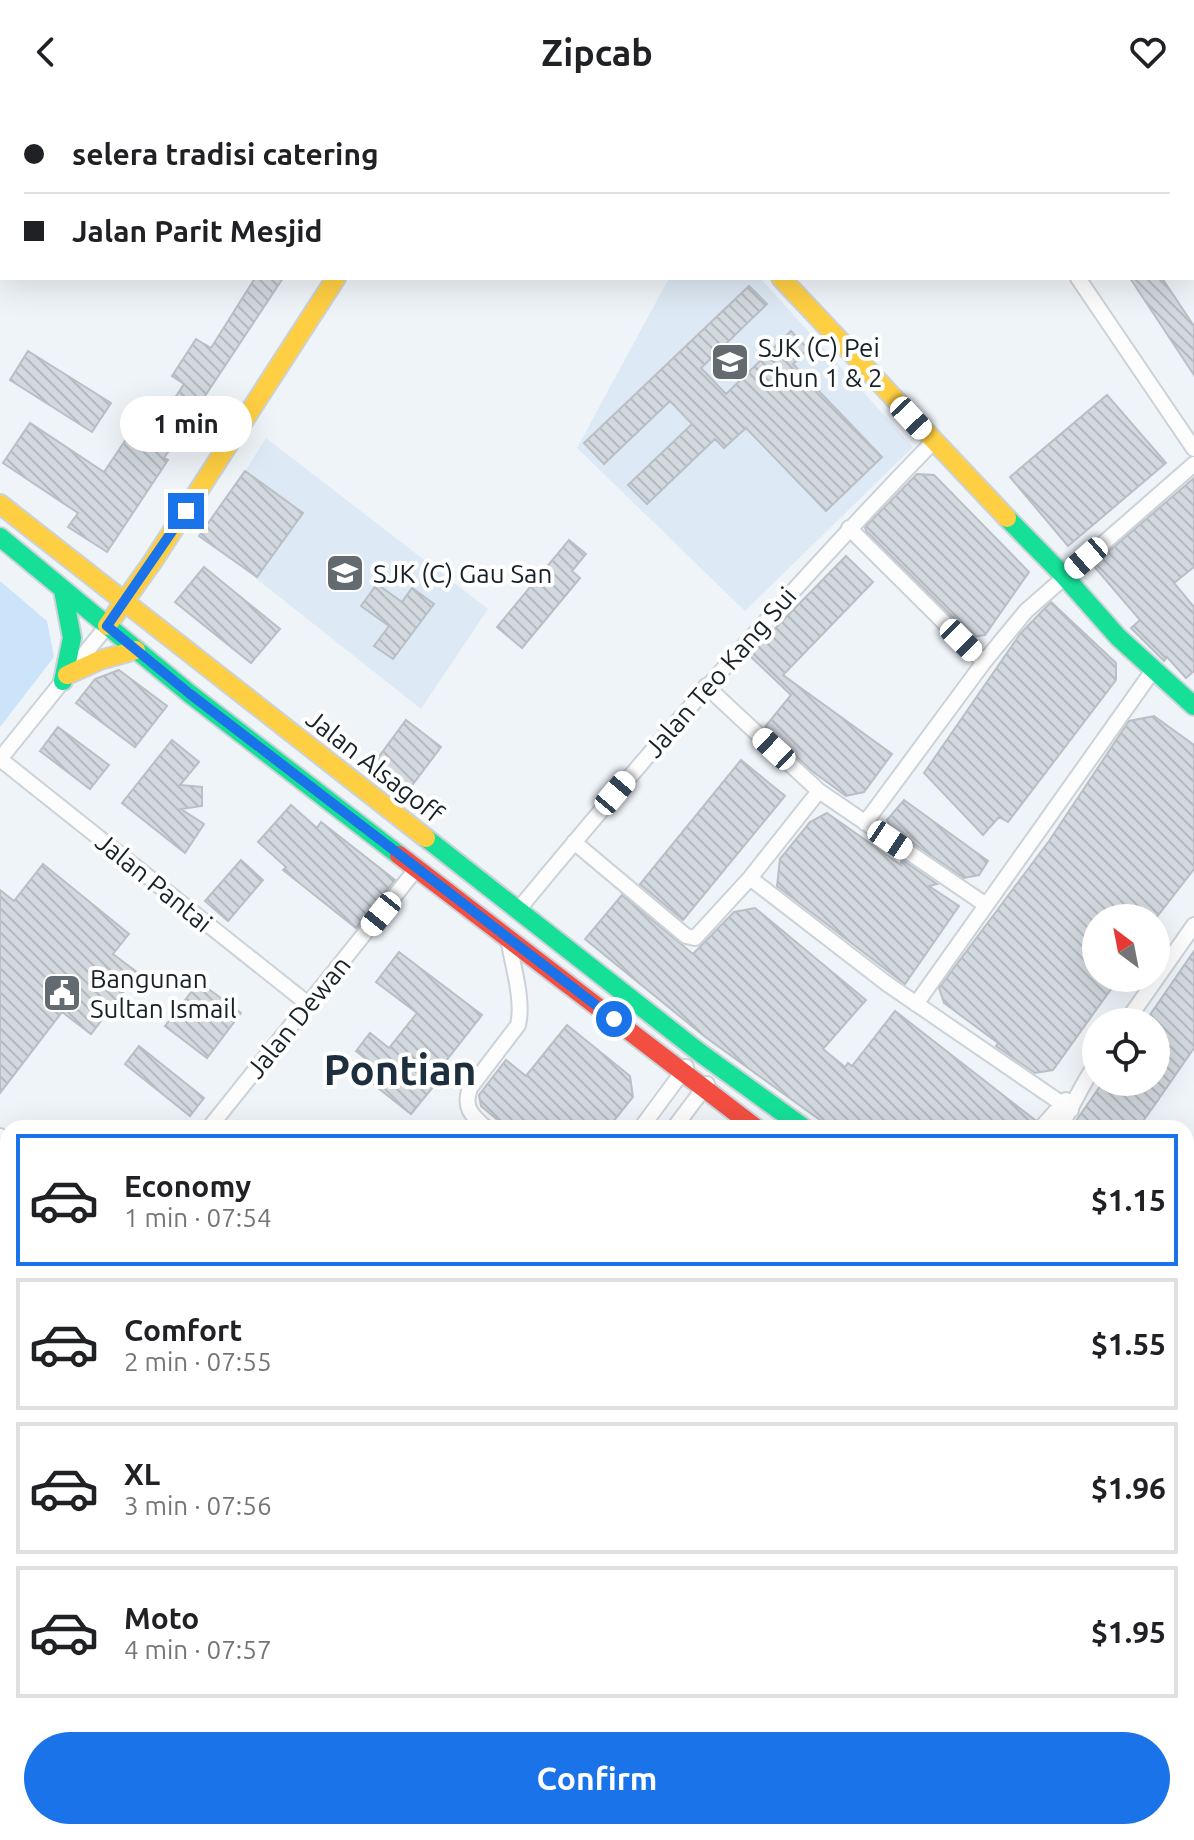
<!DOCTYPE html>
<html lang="en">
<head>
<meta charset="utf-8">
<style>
	body { margin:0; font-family:Ubuntu,sans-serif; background:#f6f6f6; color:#202124; height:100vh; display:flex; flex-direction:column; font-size:30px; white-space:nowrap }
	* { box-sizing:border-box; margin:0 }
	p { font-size:26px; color:#757577 }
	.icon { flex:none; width:44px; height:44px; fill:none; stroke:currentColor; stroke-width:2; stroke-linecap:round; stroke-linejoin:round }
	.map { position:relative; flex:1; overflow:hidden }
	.panel { position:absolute; left:0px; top:1016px; width:1194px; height:720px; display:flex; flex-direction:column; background:#fff; border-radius:24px 24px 0 0; box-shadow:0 8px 32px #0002 }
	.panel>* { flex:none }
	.banner { position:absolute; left:0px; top:0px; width:1194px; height:176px; box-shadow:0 8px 32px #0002; display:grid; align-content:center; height:176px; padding:0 24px; background:#fff }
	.needle { width:52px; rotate:328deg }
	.controls { position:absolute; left:1082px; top:800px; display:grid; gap:16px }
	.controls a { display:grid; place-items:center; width:88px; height:88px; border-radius:50%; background:#fff; box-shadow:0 8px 32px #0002; font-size:40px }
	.end { position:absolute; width:36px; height:36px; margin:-18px; border:10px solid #1a73e8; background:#fff; box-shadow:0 0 0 4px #fff }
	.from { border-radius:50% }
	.bubble { position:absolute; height:56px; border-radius:28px; background:#fff; box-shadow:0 8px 32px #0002; font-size:26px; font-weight:700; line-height:56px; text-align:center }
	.car { position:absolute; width:24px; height:48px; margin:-24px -12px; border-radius:10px; box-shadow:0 0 6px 2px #0007; background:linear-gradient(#fff 24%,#345 0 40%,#fff 0 76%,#345 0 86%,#fff 0) }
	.banner b { display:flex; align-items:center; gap:28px; height:76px; font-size:30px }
	.banner b+b { border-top:2px solid #e0e0e0 }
	.banner i { width:20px; height:20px; background:#202124 }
	ul { padding:14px 0 0; list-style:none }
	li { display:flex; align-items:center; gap:24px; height:132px; margin:0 16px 12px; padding:0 8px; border:4px solid #e0e0e0; border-radius:0px }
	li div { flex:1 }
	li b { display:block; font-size:30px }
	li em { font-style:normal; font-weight:700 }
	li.active { border-color:#1a73e8 }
	li>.icon { width:72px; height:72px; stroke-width:1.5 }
	.primary-button { display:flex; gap:16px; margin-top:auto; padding:16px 24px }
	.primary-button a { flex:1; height:92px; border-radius:48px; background:#1a73e8; color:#fff; font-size:32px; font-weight:700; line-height:92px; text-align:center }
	header { display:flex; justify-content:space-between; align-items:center; height:104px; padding:0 24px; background:#fff; font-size:36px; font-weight:700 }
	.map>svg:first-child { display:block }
	.built { fill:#dde9f4 }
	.green { fill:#cbe4f9 }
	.water { fill:#95cdfa }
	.building { fill:url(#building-back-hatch); stroke:#b9bfc5; stroke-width:2 }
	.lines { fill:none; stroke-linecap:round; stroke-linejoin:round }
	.street-casing { stroke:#cbd2d8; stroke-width:18 }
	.fast-casing { stroke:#cbd2d8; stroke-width:22 }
	.slow-casing { stroke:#cbd2d8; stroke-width:22 }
	.jam-casing { stroke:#cbd2d8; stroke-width:22 }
	.street { stroke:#fdfdfe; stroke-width:14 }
	.fast { stroke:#16e098; stroke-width:18 }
	.slow { stroke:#ffcf43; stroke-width:18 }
	.jam { stroke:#f24e42; stroke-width:18 }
	.route { stroke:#1a73e8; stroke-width:10 }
	.labels { text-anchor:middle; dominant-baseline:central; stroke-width:8; stroke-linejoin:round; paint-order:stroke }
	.poi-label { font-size:26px; fill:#182128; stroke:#fff; text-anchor:start }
	.street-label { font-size:26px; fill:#182128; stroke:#fff }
	.town-label { font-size:42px; font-weight:bold; fill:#1d2f3f; stroke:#fff }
</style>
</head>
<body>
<header><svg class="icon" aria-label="back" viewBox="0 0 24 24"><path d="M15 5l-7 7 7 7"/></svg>Zipcab<svg class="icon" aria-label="heart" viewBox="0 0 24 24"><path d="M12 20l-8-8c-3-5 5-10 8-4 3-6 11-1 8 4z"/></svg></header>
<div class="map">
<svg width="1194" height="1736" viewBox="0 0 1194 1736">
	<defs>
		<pattern id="building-back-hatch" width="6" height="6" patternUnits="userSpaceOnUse" patternTransform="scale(2)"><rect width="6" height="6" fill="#d2d9df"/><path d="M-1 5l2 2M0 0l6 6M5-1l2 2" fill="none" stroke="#b4babf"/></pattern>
	</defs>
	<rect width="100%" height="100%" fill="#eff4f9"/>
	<path class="built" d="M669 174H760L913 343 745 507 577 344Z
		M266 334 488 505 421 605 204 433Z"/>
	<path class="green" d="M0 477 47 517 54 553 0 623Z
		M0 1057 8 1062V1248L0 1242Z"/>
	<path class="water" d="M0 1286 8 1292V1728H569L561 1736H0Z
		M1186 1489 1194 1493V1615L1186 1612Z"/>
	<path class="building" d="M255 174H283L164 354 168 356 107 448 68 423 78 409 3 359 30 319 104 368 129 331 144 341 184 280 172 272 196 235 211 244Z
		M1130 174H1162L1194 222V271Z
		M749 182 767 200 701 264 726 290 791 227 808 245 793 260 882 353 826 407 746 324 724 344 715 335 647 400 628 381 692 320 670 297 604 360 584 339Z
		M28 247 111 299 92 328 10 276Z
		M1107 291 1166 359 1068 442 1010 373Z
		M245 367 303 409 257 473 199 432Z
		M917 370 934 371 1029 468 985 531 973 533 866 427 865 423Z
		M1194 374V463L1174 479 1194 503V567L1186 574 1167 553 1164 557 1131 524 1140 516 1093 461Z
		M569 436 586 450 572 467 580 474 522 544 497 523Z
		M846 452 873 478 783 571 892 650 864 688 846 692 812 667 765 623 791 591 749 551Z
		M204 463 280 525 251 559 175 498Z
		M377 480 402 498 412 484 434 500 393 555 374 542 389 522 361 502Z
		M1051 498 1116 559V576L1008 718 999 713 983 731 924 669 1020 530Z
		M119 566 167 602 135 643 76 599 95 575Z
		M1154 612 1194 641V765L1156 814H1096V874H1119L1053 966 1035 969 996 942 998 939 944 899 939 884 1049 737 1129 617Z
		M406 616 441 643 404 692 369 666Z
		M58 623 109 661 90 685 40 647Z
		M172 636 199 658 180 681 202 683V702L181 705 204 720 185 749 122 699Z
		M741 656 785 692 683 816 640 780Z
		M904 696 988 757 979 771 964 774 890 723 887 716Z
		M291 701 317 724 321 718 395 776 356 824 283 766 286 763 258 738Z
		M827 709 901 761V755L937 780 929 782 959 802 905 880 777 782 780 755 810 718Z
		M241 756 263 776 228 817 205 797Z
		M43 760 129 830 113 850 138 869 91 930 62 908 0 989V786L14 797Z
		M622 791 693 850 734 808 755 804 866 896 823 945 845 963 848 959 852 962 895 907 1035 1016 1029 1024H831L704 932 585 835Z
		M1194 847V944L1156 999 1138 1024H1071L1103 978H1156V918H1145Z
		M399 848 482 911 446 957 451 961 411 1010 368 976 377 964 356 947 370 929 389 944 417 909 376 878Z
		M199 878 241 909 207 954 165 922Z
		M567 921 630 972 633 993 608 1024H507L481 1002 479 991 506 956 526 972Z
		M139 942 204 994 190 1012 125 960Z"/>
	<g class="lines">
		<defs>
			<path id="street" d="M316 0 319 2
				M960 0 961 2
				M1138 0 1139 2
				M92 2 94 0
				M1192 80 1194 83
				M0 89 2 90
				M0 143 2 140
				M1078 174 1194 345
				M849 424 984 558
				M706 582 819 687 986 801
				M0 655 308 900
				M0 655 107 522
				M865 719 984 558 1026 507 1194 360
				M574 738 686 832 695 834 750 774 819 687
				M750 774 886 879 1071 1006
				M518 806C651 645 787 488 933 338
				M916 900 1154 565
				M1126 918 1194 821
				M209 1024 417 764
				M486 1024C471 1011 463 1003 470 984L518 921C524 895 512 860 508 834
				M641 1024 686 963
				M674 1024 707 980
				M1041 1024 1066 996
				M1059 1024C1073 1003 1081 981 1096 960
				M0 1032 8 1038"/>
			<path id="fast" d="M1007 414 1065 473 1118 533 1194 602
				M0 433 190 590 399 751
				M63 486 72 534 63 577
				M426 734 699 948 804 1024
				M1186 1354 1194 1360"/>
			<path id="slow" d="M620 0 622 2
				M781 174 1007 414
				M0 400 426 734
				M107 522 153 457 336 174
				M67 571 100 556 136 546"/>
			<path id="jam" d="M448 2 450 0
				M399 751 756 1024
				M1186 1324 1194 1330"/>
		</defs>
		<use href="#street" class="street-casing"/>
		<use href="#fast" class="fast-casing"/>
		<use href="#slow" class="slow-casing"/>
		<use href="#jam" class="jam-casing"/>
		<use href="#street" class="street"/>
		<use href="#fast" class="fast"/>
		<use href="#slow" class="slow"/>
		<use href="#jam" class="jam"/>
	</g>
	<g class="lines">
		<path class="route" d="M186 407 107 522 190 590 614 915"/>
	</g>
	<defs>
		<symbol id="school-square" viewBox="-11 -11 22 22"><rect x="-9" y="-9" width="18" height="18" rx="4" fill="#636b71" stroke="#fff"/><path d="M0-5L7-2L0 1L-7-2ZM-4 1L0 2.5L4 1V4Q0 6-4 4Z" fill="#fff"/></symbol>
		<symbol id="civic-square" viewBox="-11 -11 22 22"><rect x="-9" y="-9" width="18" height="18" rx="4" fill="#636b71" stroke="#fff"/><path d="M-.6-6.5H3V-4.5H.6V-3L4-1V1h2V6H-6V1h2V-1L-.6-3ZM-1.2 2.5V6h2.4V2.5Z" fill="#fff"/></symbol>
	</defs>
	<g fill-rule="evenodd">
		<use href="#school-square" x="708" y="236" width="44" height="44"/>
		<use href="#school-square" x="323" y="447" width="44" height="44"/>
		<use href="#civic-square" x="40" y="867" width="44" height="44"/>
	</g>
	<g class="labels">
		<g class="poi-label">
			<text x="758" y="243">SJK (C) Pei<tspan x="758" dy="30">Chun 1 &amp; 2</tspan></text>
			<text x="373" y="469">SJK (C) Gau San</text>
			<text x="90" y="874">Bangunan<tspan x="90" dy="30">Sultan Ismail</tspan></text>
		</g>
		<g class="street-label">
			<text transform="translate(720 568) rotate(-49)">Jalan Teo Kang Sui</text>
			<text transform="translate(375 662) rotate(38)">Jalan Alsagoff</text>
			<text transform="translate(154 778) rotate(39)">Jalan Pantai</text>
			<text transform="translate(298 913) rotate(-51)">Jalan Dewan</text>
		</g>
		<g class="town-label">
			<text x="400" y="965">Pontian</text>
		</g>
	</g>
</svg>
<div class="controls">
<a><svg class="needle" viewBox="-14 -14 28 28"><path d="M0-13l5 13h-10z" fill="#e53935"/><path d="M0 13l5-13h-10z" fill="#757577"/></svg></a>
<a><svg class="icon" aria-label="locate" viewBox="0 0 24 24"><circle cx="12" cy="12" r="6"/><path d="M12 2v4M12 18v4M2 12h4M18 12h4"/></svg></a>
</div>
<i class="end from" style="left:614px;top:915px"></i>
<i class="end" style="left:186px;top:407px"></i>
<div class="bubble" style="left:120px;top:292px;width:132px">1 min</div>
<i class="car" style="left:911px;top:314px;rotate:137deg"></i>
<i class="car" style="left:1086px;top:454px;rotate:229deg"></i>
<i class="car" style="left:961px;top:536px;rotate:135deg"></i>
<i class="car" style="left:774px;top:645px;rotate:313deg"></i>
<i class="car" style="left:615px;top:689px;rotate:40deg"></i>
<i class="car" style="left:890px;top:736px;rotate:124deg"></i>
<i class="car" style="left:381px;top:810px;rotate:219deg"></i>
<div class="banner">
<b><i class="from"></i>selera tradisi catering</b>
<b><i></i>Jalan Parit Mesjid</b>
</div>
<section class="panel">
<ul>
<li class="active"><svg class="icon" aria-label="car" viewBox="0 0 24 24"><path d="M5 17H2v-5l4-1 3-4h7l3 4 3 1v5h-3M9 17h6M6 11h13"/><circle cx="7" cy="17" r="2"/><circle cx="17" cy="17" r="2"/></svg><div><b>Economy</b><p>1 min · 07:54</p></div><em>$1.15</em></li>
<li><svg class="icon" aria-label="car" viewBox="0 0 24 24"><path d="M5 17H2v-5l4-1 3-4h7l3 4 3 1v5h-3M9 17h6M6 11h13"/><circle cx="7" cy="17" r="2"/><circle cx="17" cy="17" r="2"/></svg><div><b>Comfort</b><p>2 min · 07:55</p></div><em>$1.55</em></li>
<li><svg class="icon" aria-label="car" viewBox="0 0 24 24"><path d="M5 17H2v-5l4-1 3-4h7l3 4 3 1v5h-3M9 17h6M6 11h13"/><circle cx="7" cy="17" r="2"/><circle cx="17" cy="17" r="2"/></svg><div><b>XL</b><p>3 min · 07:56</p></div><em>$1.96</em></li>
<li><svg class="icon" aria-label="car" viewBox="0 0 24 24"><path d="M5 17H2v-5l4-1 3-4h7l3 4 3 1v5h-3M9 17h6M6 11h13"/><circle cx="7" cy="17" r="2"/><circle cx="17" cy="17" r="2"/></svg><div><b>Moto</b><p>4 min · 07:57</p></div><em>$1.95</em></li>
</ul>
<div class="primary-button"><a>Confirm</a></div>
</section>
</div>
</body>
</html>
